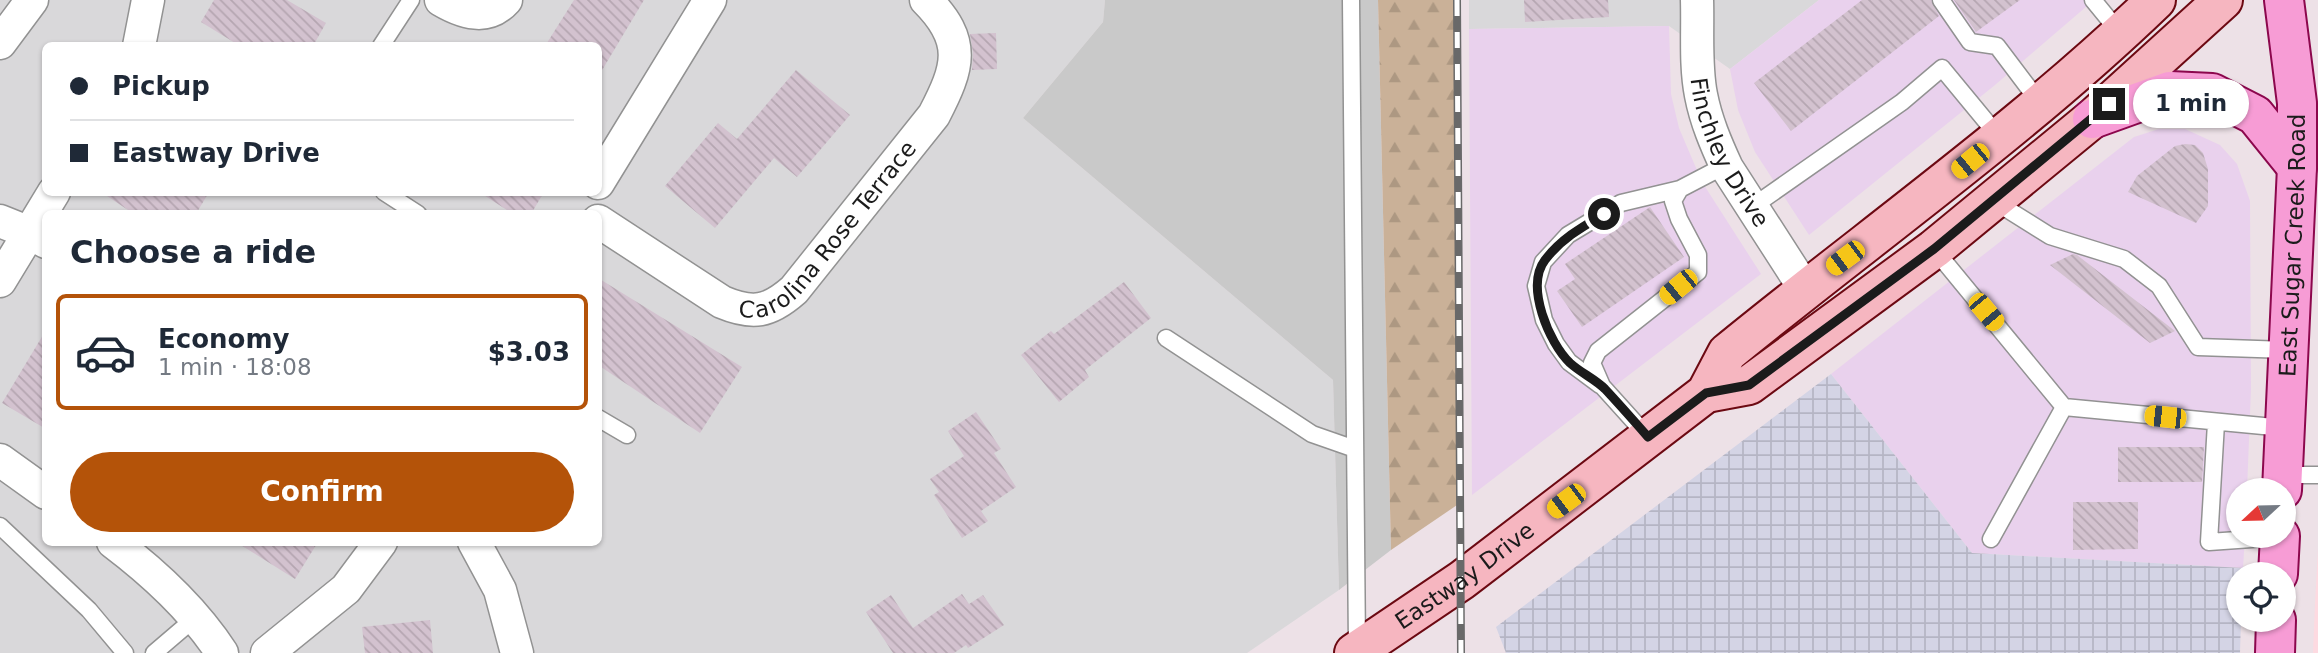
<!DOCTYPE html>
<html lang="en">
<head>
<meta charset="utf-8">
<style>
	body { margin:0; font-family:"DejaVu Sans",sans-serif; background:#f2f2f3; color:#1f2937; height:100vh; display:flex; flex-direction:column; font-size:26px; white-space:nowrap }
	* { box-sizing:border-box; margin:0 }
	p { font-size:23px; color:#747a83 }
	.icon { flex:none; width:38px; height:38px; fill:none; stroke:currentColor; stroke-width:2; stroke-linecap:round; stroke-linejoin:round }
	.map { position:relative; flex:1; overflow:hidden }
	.drawer { position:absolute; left:42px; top:210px; width:560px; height:336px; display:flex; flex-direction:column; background:#fff; border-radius:10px; box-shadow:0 2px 5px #0004 }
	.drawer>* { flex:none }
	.hud { position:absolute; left:42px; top:42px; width:560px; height:154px; border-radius:10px; box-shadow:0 2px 5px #0004; display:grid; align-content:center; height:154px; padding:0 28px; background:#fff }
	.needle { width:46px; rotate:248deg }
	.fabs { position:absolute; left:2226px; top:478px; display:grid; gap:14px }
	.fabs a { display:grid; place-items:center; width:70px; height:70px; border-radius:50%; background:#fff; box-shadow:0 2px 5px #0004; font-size:35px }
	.end { position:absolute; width:32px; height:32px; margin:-16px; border:9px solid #1b1b1b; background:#fff; box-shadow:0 0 0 4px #fff }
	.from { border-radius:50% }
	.bubble { position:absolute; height:49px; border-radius:24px; background:#fff; box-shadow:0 2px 5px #0004; font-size:23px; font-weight:600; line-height:49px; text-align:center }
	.car { position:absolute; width:21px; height:42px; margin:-21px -10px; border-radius:9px; box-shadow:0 0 5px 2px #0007; background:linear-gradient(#f5c518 24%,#345 0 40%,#f5c518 0 76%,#345 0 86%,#f5c518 0) }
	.hud b { display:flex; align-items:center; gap:24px; height:66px; font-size:26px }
	.hud b+b { border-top:2px solid #e0e1e3 }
	.hud i { width:18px; height:18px; background:#1f2937 }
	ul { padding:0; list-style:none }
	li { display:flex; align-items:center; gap:21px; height:116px; margin:0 14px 10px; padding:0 14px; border:4px solid transparent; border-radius:10px }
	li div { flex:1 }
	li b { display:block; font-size:26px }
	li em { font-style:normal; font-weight:600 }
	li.selected { border-color:#b45309 }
	li>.icon { width:63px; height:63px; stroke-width:1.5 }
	h2 { padding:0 28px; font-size:32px; line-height:84px }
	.button { display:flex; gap:14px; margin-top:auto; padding:14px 28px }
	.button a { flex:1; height:80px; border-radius:42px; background:#b45309; color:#fff; font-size:28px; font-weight:600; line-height:80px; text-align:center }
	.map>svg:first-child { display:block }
	.residential { fill:#d9d8da; fill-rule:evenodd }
	.commercial { fill:#e9d1ed }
	.industrial { fill:url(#industrial-grid) }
	.education { fill:#fddae1 }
	.religious { fill:#c9c9c9 }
	.forest { fill:url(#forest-firs) }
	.building { fill:url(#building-back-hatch) }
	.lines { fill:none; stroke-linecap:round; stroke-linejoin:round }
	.service-casing { stroke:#929292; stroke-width:19 }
	.minor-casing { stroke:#929292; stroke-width:35 }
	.secondary-casing { stroke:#6c0912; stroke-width:42 }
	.primary-casing { stroke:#8c074d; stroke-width:42 }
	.service { stroke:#fff; stroke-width:16 }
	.minor { stroke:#fff; stroke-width:32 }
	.secondary { stroke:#f6b6c0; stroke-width:38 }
	.primary { stroke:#f79cd5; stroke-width:38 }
	.rail-casing { stroke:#696969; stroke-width:8 }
	.rail { stroke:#fff; stroke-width:5; stroke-dasharray:16; stroke-linecap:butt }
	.route { stroke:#1b1b1b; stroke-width:9 }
	.labels { text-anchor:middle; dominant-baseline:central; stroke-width:7; stroke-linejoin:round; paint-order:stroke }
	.street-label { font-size:23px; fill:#1b1b1b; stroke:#fff }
</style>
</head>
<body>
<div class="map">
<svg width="2318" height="653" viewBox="0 0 2318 653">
	<defs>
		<pattern id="industrial-grid" width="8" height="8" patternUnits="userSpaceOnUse" patternTransform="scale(1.75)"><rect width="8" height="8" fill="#d4d4e5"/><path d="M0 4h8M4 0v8" fill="none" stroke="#b5b5c4"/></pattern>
		<pattern id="forest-firs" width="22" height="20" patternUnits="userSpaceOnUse" patternTransform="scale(1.75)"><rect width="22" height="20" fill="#cab198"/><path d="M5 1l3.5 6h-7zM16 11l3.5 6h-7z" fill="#ad9882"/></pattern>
		<pattern id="building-back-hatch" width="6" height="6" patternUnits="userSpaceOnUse" patternTransform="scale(1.75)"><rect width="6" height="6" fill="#d3c2cf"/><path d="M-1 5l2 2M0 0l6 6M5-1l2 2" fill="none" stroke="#b5a6b1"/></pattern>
	</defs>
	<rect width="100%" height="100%" fill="#ede1e7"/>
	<path class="residential" d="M0 0H1105L1103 22 1023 118 1333 380 1339 590 1247 653H0ZM46 46H598V192H46ZM46 214H598V542H46Z
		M1469 0H1819L1730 69 1669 26 1469 29Z"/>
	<path class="commercial" d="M1819 0H2094L1995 85 1809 235 1755 152 1738 110 1730 69Z
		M1669 26 1671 94 1679 128 1702 182 1761 274 1472 495 1469 29Z
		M2159 129H2185L2220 145 2237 164 2250 201 2251 389 2247 490H2238V536H2245L2243 568 1972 553 1831 374 2134 137Z"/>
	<path class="industrial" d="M1831 374 1972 553 2243 568V574H2238V620H2241L2240 653H1506L1496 627Z"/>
	<path class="education" d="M2318 549V653H2313L2315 604Z"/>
	<path class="religious" d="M1105 0H1378L1391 550 1339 590 1333 380 1023 118 1103 22Z"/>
	<path class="forest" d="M1378 0H1456L1460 503 1391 550Z"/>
	<path class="building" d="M214 0H287L326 23 313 46H240L201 22Z
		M574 0H644L598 77V46H545Z
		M1524 0H1608L1609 17 1525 22Z
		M1862 0H1931L1939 16 1791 131 1754 83Z
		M1954 0H2020L1976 32Z
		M996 33 997 69 972 70 973 53 970 34Z
		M796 70 850 115 797 177 774 158 715 228 665 186 718 123 737 139Z
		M2185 144 2195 145 2203 153 2208 169V206L2196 223 2128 192 2137 176 2175 146Z
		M101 192H209L196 214H134Z
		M479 192H544L531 214H513Z
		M1650 207 1684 257 1582 327 1557 291 1575 279 1565 264Z
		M2073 254 2077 255 2175 331 2150 343 2050 265Z
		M598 278 742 367 700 433 598 365Z
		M1124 282 1151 318 1085 370 1089 377 1059 402 1021 355 1051 331 1054 334Z
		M46 330V429L2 403Z
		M976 412 1001 449 994 453 1016 487 981 511 988 521 962 538 934 495 939 492 930 479 964 456 948 431Z
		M2118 447H2204L2202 482H2118Z
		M2073 502H2138V549L2073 550Z
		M236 542H318L295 579Z
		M962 594 969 604 983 595 1004 625 968 648 966 645 954 653H893L866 612 891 595 913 628Z
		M430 620 433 653H365L362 627Z"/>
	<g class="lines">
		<defs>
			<path id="service" d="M1351 0 1357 648
				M1941 0 1970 42 1997 46 2040 103
				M2093 0 2120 33
				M381 46 411 0
				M384 192 418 214
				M1994 201 2050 236 2124 259 2159 286 2198 347 2287 350
				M1752 207 1902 102 1942 68 1999 137
				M1934 249 2064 407 2284 428
				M1166 338 1312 434 1355 449
				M1600 385 1569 362 1556 344 1544 320 1536 286 1543 262 1568 235 1621 203 1680 189
				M598 418 627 435
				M2216 423 2209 542 2280 537
				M1648 437 1602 386 1592 363 1598 351 1698 272V255L1679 219 1673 201 1680 189 1726 165
				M2282 475H2318
				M0 526 89 610 125 653
				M1991 539 2064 407
				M154 653 195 618"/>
			<g id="minor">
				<path d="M441 0C463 13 487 21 506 0"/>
				<path id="s1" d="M1697 0C1698 31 1695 65 1701 95 1706 121 1716 144 1727 168L1805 289"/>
				<path d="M0 43 32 0"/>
				<path d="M139 46 148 0"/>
				<path d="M598 183 710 0"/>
				<path d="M0 221 30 233 46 242"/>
				<path id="s2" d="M598 221 722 302C753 315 769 312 794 290L934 115C959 67 967 41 926 0"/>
				<path d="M0 281 54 192"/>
				<path d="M0 460 46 493"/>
				<path d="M113 542C154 573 194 610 222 653"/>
				<path d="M474 542 500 590 517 653"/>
				<path d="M267 653 346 589 381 542"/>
			</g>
			<g id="secondary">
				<path d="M1706 393 1749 385 1934 249 2092 119 2223 0"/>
				<path id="s3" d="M1354 653 1462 580 1706 393 1727 353C1870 236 2022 129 2156 0"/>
			</g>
			<g id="primary">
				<path d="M2092 119 2170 91 2212 93 2255 115 2297 167"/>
				<path id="s4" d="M2282 490 2297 167V103L2284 0"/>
				<path d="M2278 574 2280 536"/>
				<path d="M2275 653 2276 620"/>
			</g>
		</defs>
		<use href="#service" class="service-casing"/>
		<use href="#minor" class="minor-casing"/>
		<use href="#secondary" class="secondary-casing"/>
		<use href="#primary" class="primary-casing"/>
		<use href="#service" class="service"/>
		<use href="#minor" class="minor"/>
		<use href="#secondary" class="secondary"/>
		<use href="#primary" class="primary"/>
		<defs>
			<path id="rail" d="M1457 0 1461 653"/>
		</defs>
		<use href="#rail" class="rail-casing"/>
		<use href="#rail" class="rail"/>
	</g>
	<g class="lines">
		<path class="route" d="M1604 214C1582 227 1561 239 1545 260 1525 286 1549 343 1570 363 1581 373 1595 379 1605 389 1620 405 1634 421 1648 437L1706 393 1749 385 1934 249 2109 104"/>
	</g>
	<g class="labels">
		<g class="street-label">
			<text stroke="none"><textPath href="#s1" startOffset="159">Finchley Drive</textPath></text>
			<text stroke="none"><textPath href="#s2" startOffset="290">Carolina Rose Terrace</textPath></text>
			<text stroke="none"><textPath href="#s4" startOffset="245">East Sugar Creek Road</textPath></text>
			<text stroke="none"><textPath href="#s3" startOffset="135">Eastway Drive</textPath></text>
		</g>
	</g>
</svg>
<div class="fabs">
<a><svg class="needle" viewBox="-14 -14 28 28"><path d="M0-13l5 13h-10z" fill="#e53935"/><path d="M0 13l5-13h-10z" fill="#747a83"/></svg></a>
<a><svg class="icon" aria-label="locate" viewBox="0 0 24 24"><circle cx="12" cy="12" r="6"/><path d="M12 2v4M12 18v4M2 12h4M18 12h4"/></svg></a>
</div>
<i class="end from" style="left:1604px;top:214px"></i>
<i class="end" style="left:2109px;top:104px"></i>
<div class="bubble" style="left:2133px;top:79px;width:116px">1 min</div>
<i class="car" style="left:1970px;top:161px;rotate:231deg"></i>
<i class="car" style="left:1845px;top:258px;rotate:233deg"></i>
<i class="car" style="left:1678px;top:287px;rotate:231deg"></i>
<i class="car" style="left:1986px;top:312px;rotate:140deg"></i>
<i class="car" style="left:2165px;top:417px;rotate:276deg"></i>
<i class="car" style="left:1566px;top:501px;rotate:233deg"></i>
<div class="hud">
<b><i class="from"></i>Pickup</b>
<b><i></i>Eastway Drive</b>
</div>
<section class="drawer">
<h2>Choose a ride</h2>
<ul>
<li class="selected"><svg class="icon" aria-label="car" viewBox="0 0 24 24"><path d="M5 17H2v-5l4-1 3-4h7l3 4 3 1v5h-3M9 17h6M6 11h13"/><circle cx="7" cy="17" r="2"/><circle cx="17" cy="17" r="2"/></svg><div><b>Economy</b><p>1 min · 18:08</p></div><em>$3.03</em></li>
</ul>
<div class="button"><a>Confirm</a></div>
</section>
</div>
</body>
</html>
